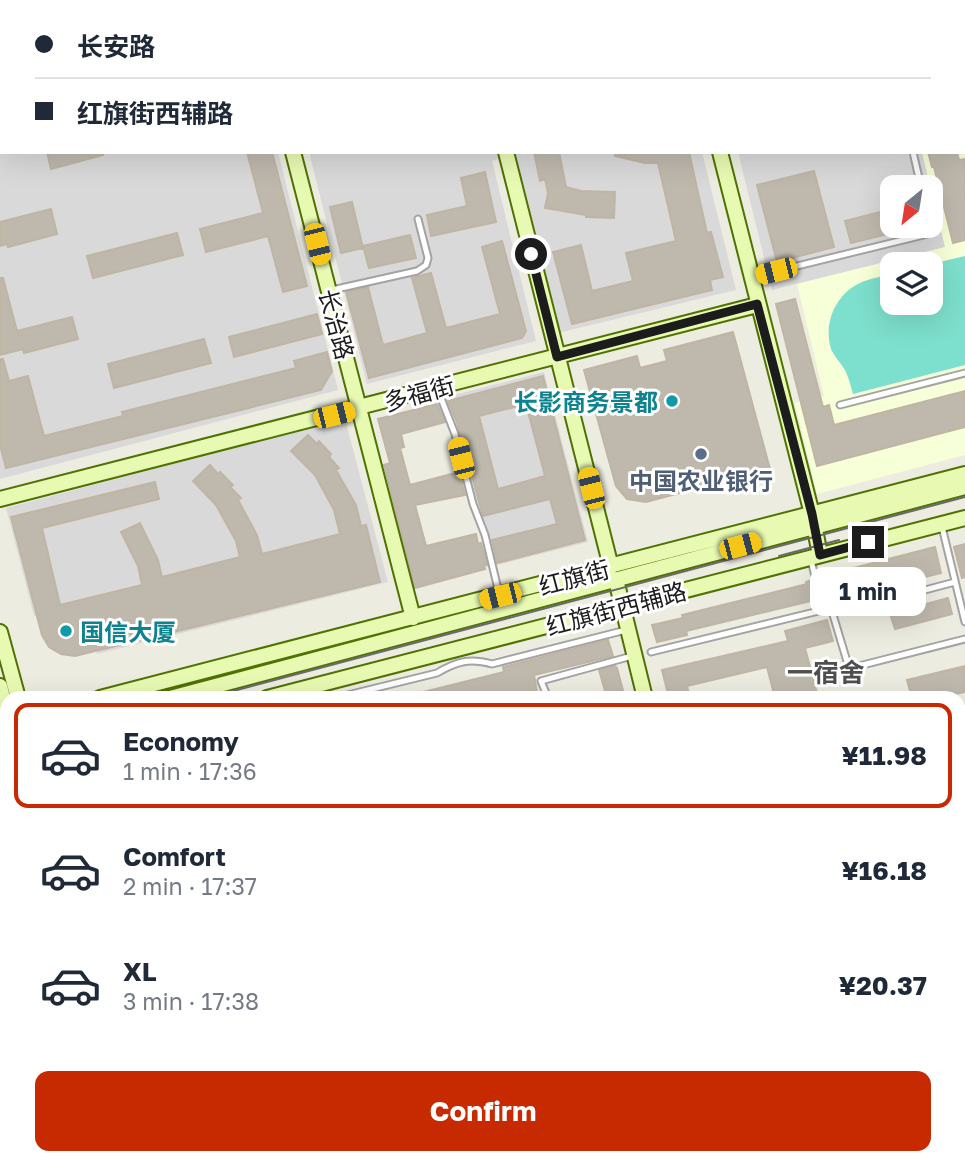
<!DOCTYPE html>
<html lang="en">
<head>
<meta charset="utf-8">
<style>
	body { margin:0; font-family:"Golos Text","Noto Sans SC",sans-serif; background:#f2f2f3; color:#1f2937; height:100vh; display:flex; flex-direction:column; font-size:26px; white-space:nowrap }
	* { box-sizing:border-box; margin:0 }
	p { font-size:23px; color:#747a83 }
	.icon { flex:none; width:38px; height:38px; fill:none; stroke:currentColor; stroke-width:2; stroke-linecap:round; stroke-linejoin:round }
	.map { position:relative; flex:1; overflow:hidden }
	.drawer { position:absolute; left:0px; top:691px; width:966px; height:474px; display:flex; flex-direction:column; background:#fff; border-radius:21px 21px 0 0; box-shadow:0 7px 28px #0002 }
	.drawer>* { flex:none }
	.top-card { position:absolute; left:0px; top:0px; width:966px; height:154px; box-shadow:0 7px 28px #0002; display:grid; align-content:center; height:154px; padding:0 35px; background:#fff }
	.needle { width:46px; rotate:210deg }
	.tools { position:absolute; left:880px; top:175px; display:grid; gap:14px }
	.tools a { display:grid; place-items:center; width:63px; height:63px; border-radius:14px; background:#fff; box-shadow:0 7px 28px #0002; font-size:35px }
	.end { position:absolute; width:32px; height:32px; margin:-16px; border:9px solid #1c1c1c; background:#fff; box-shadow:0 0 0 4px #fff }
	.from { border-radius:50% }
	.bubble { position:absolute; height:49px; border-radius:14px; background:#fff; box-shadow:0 7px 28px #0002; font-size:23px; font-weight:700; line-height:49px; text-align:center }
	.car { position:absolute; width:21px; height:42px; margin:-21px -10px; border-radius:9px; box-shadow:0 0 5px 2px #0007; background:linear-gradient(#f5c518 24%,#345 0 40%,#f5c518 0 76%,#345 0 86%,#f5c518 0) }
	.top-card b { display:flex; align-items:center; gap:24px; height:66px; font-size:26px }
	.top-card b+b { border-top:2px solid #e0e1e3 }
	.top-card i { width:18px; height:18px; background:#1f2937 }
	ul { padding:12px 0 0; list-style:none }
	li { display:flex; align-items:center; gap:21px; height:105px; margin:0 14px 10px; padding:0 21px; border:4px solid transparent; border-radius:14px }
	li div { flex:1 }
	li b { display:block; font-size:26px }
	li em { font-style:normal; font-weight:700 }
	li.active { border-color:#c72900 }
	li>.icon { width:63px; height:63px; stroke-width:1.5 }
	.action { display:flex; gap:14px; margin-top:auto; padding:14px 35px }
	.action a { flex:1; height:80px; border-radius:14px; background:#c72900; color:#fff; font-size:28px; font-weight:700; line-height:80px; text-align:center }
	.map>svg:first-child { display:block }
	.residential { fill:#dad9d9 }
	.education { fill:#f7ffd8; fill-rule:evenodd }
	.park { fill:url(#park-dots) }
	.pitch { fill:#7ddfcd }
	.building { fill:#beb8ad; stroke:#bfb5a3; stroke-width:2; fill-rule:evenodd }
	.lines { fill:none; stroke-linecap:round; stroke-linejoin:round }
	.lane-casing { stroke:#a3a3a3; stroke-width:9 }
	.street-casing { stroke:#a3a3a3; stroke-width:13 }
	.secondary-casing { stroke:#4f7203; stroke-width:18 }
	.lane { stroke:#fff; stroke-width:5 }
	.street { stroke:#fff; stroke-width:10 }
	.secondary { stroke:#e8fab2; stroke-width:14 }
	.tram { stroke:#6a6a6a; stroke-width:2 }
	.route { stroke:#1c1c1c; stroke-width:9 }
	.culture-dot { fill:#0f9aa8; stroke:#fff; stroke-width:2.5 }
	.service-dot { fill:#5c6f8a; stroke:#fff; stroke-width:2.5 }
	.labels { text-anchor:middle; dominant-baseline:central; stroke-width:6; stroke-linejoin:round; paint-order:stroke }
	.street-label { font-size:24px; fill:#1c1c1c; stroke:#fff }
	.culture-label { font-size:24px; font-weight:bold; fill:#0d838f; stroke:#fff; text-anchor:end }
	.service-label { font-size:24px; font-weight:bold; fill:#4e5e75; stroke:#fff }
	.neighbourhood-label { font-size:26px; font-weight:bold; fill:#4f4f4f; stroke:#fff }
</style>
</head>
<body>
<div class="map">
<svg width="965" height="1165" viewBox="0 0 965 1165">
	<defs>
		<pattern id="park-dots" width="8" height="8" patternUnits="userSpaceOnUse" patternTransform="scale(1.75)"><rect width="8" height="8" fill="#bcfacd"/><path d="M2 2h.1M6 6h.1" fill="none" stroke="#a1d6af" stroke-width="1.8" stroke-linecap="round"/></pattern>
	</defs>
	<rect width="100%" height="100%" fill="#edece1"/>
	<path class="residential" d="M0 0H239V2H2V152H278L338 390 0 479Z
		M272 0H446L447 2H272Z
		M477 0H665V2H477Z
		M700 0H965V57L964 2Z
		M309 152H702L736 290 558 333 514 155 492 161 536 341 367 384Z
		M738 152H922L930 187H892V226H931V189L946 247 772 290Z
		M544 372 588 542 497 565 491 539 480 518 459 436 453 425 446 397Z
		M345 419 388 582 97 654 91 627 61 609 34 616 6 508Z
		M7 785V986L0 987V786Z
		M965 809V1050L959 1052V810Z
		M320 1158 322 1165H157L155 1159Z"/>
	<path class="education" d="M965 57V455L817 494 795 403 824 396 797 284 945 247 922 152H964ZM892 264H931V303H892Z
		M551 1158 553 1165H322L320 1159Z
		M959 1159 961 1165H781L778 1159Z"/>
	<path class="park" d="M355 1159H409L388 1165H357Z"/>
	<path class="pitch" d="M965 256V365L853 394C851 387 849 379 846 372 842 364 835 358 831 349 823 323 836 294 860 283 870 278 882 277 892 274V303H931V264Z
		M409 1158H444V1159L423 1165H388Z"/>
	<path class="building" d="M47 152H103V155L51 169Z
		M247 152H272L307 286 283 292 268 236 206 252 200 229 263 213Z
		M534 152H559L566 187 581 191 615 192 614 218 586 217V215L545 208 548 193 545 179 540 181Z
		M615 152H689L707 233 711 232 723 277 710 280 712 290 572 324 553 252 581 245 592 291 633 281 626 253 676 241 658 163H645L615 156Z
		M928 152H957L959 160 965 159V240L953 243 934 167H932Z
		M814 171 834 247 777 262 757 185Z
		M485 172 496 222 431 236 427 215 467 206 461 178Z
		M352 202 363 248 341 253 330 207Z
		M51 209 57 234 8 247 7 244 0 246V222Z
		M892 209V233L851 243 845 221Z
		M177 233 183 255 93 278 87 256Z
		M410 235 416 258 369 268 363 246Z
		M502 241 526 331 522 338 369 378 346 292 368 287 383 345 427 333 412 278 431 273 446 328 500 314 482 247Z
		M0 278H3L17 331 72 317 78 339 24 353 23 349 0 355Z
		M795 299 823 407 829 405 834 425 965 391V427L817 466 776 304Z
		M317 314 322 334 234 357 229 337Z
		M733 332 770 469 646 502 627 499 616 486 584 370 637 356 640 368 667 361 664 350Z
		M204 339 211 363 114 388 108 364Z
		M327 352 332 371 321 390 6 468 0 445V359H3L9 381 28 376 44 436 123 416 122 412 296 368 294 361Z
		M543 376 585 540 497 563 492 540 557 524 550 499 483 516 457 422 448 401ZM526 404 545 476 498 489 479 416Z
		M437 404 445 422 401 434 404 447 400 448 410 485 459 472 465 495 415 505 426 546 476 534 478 544 481 543 487 565 484 566 485 569 415 588 384 465 390 463 378 419Z
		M308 435 317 444 319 441 331 454 329 457 339 468 336 470 356 505 361 526 366 525 380 582 75 656 61 654 49 647 42 635 11 517 155 482 159 499 42 528 60 605 142 585 138 566 121 532 140 523 158 560 162 577 240 557 236 541 216 505 193 481 210 465 218 474 220 472 233 485 230 487 241 498 238 500 257 535 262 554 340 534 334 510 315 475 291 451Z
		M965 544V577L962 578 954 547Z
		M935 547 941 573 840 598 839 594 825 597 821 578 834 574V573Z
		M811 580 815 600 686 631 687 635 657 642 652 625 683 618 682 615 807 584 806 582Z
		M948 598 952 614 895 629 890 614Z
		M827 620 833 641 805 648 818 697 803 698V695L775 698 767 667 687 686 690 698H669L662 670 788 641 785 631Z
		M608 640 613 656 534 675 538 698H508L507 692 482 698H411V695L504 672 503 667Z
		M615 666 617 668 625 698H607L599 670Z
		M965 666V692L937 698H912L907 680Z"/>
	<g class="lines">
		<defs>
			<path id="lane" d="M863 0 864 2
				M964 46H965
				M0 100H2
				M913 152 921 187
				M752 277 932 233 931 226
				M332 290 417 271 426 265 428 258 418 219
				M437 388 455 434 473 504 485 535 499 593
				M840 405 965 373
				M942 527 965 622
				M811 560 823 610
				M831 608 849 668
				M651 652 831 608 846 611 955 582
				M835 672 965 639
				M335 698 437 673C457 661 470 658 492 664L626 630
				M548 698 541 681 632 656
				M959 748 965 747
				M0 837 7 835
				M959 852 965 851
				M0 875 7 873
				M0 984 7 982
				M0 1025 7 1053
				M959 1036 965 1055
				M0 1133 7 1131
				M34 1158 35 1165
				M166 1158 167 1165"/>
			<path id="street" d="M959 1102 965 1124
				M559 1158 560 1165
				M768 1158 770 1165"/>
			<path id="secondary" d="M254 0 255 2
				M468 0V2
				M683 0V2
				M293 152 413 618
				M506 152 611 567
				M720 152 812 514 820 555
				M0 499 757 305
				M616 580 645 698
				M0 632 18 698
				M0 686 7 713
				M100 698 965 474
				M170 698 965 487
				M267 698 965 518
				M0 740 7 738
				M0 767 7 765
				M959 797 965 796
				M959 1071 965 1069
				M122 1158 124 1165
				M135 1158 136 1165
				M663 1165 683 1158"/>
		</defs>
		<use href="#lane" class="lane-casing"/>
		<use href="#street" class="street-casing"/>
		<use href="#secondary" class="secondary-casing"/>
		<use href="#lane" class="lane"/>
		<use href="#street" class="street"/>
		<use href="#secondary" class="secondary"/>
		<path class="tram" d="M779 556 839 540
			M207 698 965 497
			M0 750 7 748"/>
	</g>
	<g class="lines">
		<path class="route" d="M531 254 557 357 757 304 812 514 820 555 868 542"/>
	</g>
	<g class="culture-dot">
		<circle cx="672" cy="401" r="7"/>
		<circle cx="66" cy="631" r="7"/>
	</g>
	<circle class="service-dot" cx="701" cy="454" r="7"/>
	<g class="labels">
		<g class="street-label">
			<text transform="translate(337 324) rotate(75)">长治路</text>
			<text transform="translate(419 393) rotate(-15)">多福街</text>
			<text transform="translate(574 577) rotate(-15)">红旗街</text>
			<text transform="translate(616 608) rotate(-15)">红旗街西辅路</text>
		</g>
		<g class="culture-label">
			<text x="658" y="401">长影商务景都</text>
			<text x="80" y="631" text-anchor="start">国信大厦</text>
		</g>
		<g class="service-label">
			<text x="701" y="480">中国农业银行</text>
		</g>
		<g class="neighbourhood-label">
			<text x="826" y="672">一宿舍</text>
		</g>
	</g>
</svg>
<div class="tools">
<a><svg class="needle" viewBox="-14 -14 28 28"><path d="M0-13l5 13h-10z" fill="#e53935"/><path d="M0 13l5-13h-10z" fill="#747a83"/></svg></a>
<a><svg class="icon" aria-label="layers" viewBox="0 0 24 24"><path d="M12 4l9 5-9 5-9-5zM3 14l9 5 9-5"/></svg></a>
</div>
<i class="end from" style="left:531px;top:254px"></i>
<i class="end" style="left:868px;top:542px"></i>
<div class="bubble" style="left:810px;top:567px;width:116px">1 min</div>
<i class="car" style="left:317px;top:244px;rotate:166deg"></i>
<i class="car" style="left:776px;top:271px;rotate:256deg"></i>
<i class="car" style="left:334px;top:415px;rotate:76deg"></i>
<i class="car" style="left:461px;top:458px;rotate:346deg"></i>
<i class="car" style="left:591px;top:488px;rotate:346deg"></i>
<i class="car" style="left:740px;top:546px;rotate:75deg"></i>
<i class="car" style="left:500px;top:596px;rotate:256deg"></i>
<div class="top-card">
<b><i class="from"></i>长安路</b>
<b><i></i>红旗街西辅路</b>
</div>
<section class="drawer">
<ul>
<li class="active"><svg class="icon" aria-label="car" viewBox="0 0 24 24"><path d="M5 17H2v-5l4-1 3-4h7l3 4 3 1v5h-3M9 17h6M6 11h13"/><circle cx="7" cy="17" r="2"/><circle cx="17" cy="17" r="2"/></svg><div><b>Economy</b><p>1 min · 17:36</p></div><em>¥11.98</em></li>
<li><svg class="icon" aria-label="car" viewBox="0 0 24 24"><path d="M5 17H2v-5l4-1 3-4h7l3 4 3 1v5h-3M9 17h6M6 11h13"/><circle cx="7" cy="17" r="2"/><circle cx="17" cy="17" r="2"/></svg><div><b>Comfort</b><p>2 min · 17:37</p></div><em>¥16.18</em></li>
<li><svg class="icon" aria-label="car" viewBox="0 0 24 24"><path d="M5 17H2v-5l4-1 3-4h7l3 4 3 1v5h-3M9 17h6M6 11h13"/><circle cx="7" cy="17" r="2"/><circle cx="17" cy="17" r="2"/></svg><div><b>XL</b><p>3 min · 17:38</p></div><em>¥20.37</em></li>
</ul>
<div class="action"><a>Confirm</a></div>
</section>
</div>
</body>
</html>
